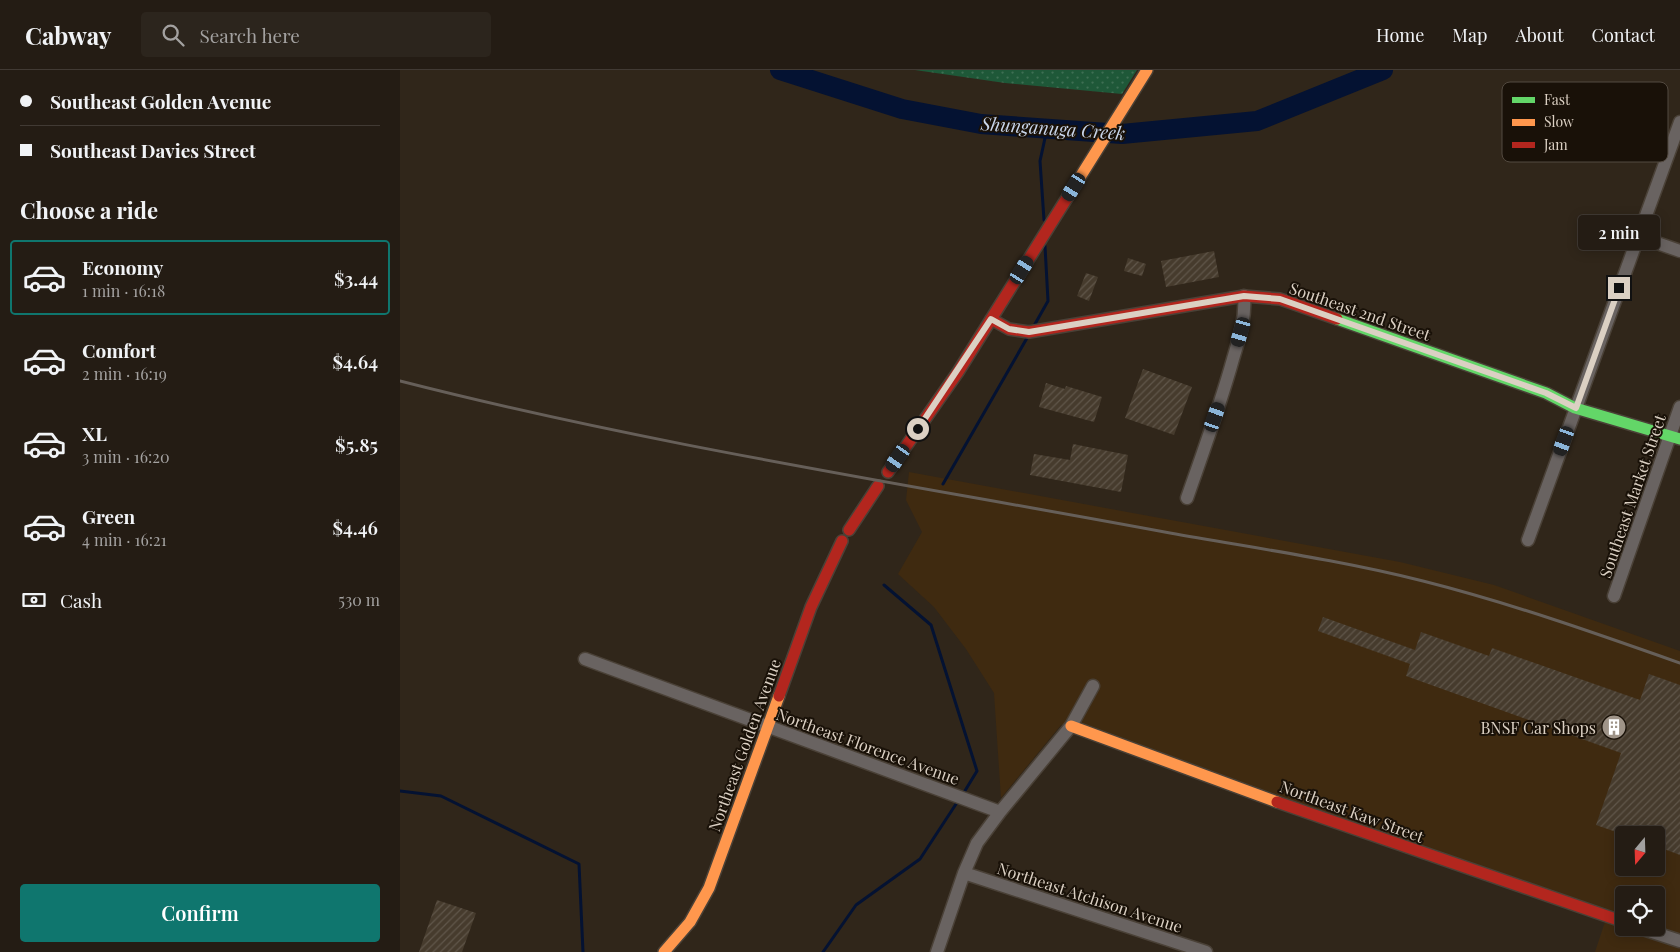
<!DOCTYPE html>
<html lang="en">
<head>
<meta charset="utf-8">
<style>
	body { margin:0; font-family:"Playfair Display",serif; background:#2c251d; color:#f1f3f6; height:100vh; display:flex; flex-direction:column; font-size:19px; white-space:nowrap }
	* { box-sizing:border-box; margin:0 }
	p { font-size:16px; color:#a3a1a0 }
	.icon { flex:none; width:28px; height:28px; fill:none; stroke:currentColor; stroke-width:2; stroke-linecap:round; stroke-linejoin:round }
	.map { position:relative; flex:1; overflow:hidden }
	.sheet { display:flex; flex-direction:column; background:#241c14; width:400px }
	.sheet>* { flex:none }
	.top-card { display:grid; align-content:center; height:110px; padding:0 20px; background:#241c14 }
	.needle { width:32px; rotate:199deg }
	.fabs { position:absolute; left:1215px; top:756px; display:grid; gap:10px }
	.fabs a { display:grid; place-items:center; width:50px; height:50px; border-radius:5px; background:#241c14; box-shadow:0 2px 12px #0003,0 0 0 1px #413a34; font-size:25px }
	.end { position:absolute; width:22px; height:22px; margin:-11px; border:6px solid #dbd0c3; background:#111; box-shadow:0 0 0 2px #111 }
	.from { border-radius:50% }
	.bubble { position:absolute; height:35px; border-radius:5px; background:#241c14; box-shadow:0 2px 12px #0003,0 0 0 1px #413a34; font-size:16px; font-weight:600; line-height:35px; text-align:center }
	.car { position:absolute; width:15px; height:30px; margin:-15px -8px; border-radius:6px; box-shadow:0 0 4px 1px #0007; background:linear-gradient(#222 24%,#8ab4d8 0 40%,#222 0 76%,#8ab4d8 0 86%,#222 0) }
	.top-card b { display:flex; align-items:center; gap:18px; height:48px; font-size:19px }
	.top-card b+b { border-top:1px solid #413a34 }
	.top-card i { width:12px; height:12px; background:#f1f3f6 }
	ul { padding:0; list-style:none }
	li { display:flex; align-items:center; gap:15px; height:75px; margin:0 10px 8px; padding:0 10px; border:2px solid transparent; border-radius:5px }
	li div { flex:1 }
	li b { display:block; font-size:19px }
	li em { font-style:normal; font-weight:600 }
	li.current { border-color:#0f766e }
	li>.icon { width:45px; height:45px; stroke-width:1.5 }
	h2 { padding:0 20px; font-size:22px; line-height:60px }
	.pay { display:flex; align-items:center; gap:12px; height:55px; padding:0 20px; font-size:19px }
	.pay p { margin-inline-start:auto }
	.action { display:flex; gap:10px; margin-top:auto; padding:10px 20px }
	.action a { flex:1; height:58px; border-radius:5px; background:#0f766e; color:#fff; font-size:20px; font-weight:600; line-height:58px; text-align:center }
	header { display:flex; align-items:center; gap:30px; box-sizing:border-box; height:70px; padding:0 25px; background:#241c14; border-bottom:1px solid #413a34 }
	header strong { font-size:24px }
	nav { display:flex; gap:28px; margin-inline-start:auto; font-size:18px }
	.search { width:350px; height:45px; background:#2c251d; display:flex; align-items:center; gap:12px; box-sizing:border-box; padding:0 18px; border-radius:5px; color:#a3a1a0; font-size:19px }
	main { display:flex; flex:1; min-height:0 }
	.map>svg:first-child { display:block }
	.built { fill:#3f2a10; fill-rule:evenodd }
	.grass { fill:url(#grass-dots) }
	.lines { fill:none; stroke-linecap:round; stroke-linejoin:round }
	.stream { stroke:#041232; stroke-width:3 }
	.river { stroke:#041232; stroke-width:20 }
	.building { fill:url(#building-hatch) }
	.street-casing { stroke:#4a4137; stroke-width:15 }
	.fast-casing { stroke:#4a4137; stroke-width:14 }
	.slow-casing { stroke:#4a4137; stroke-width:14 }
	.jam-casing { stroke:#4a4137; stroke-width:14 }
	.street { stroke:#696361; stroke-width:12 }
	.fast { stroke:#63d668; stroke-width:11 }
	.slow { stroke:#ff974d; stroke-width:11 }
	.jam { stroke:#b3261e; stroke-width:11 }
	.rail { stroke:#665f59; stroke-width:3 }
	.route { stroke:#dbd0c3; stroke-width:6 }
	.labels { text-anchor:middle; dominant-baseline:central; stroke-width:4; stroke-linejoin:round; paint-order:stroke }
	.street-label { font-size:16px; fill:#dbd0c3; stroke:#191108 }
	.poi-label { font-size:16px; fill:#dbd0c3; stroke:#191108; text-anchor:end }
	.water-label { font-size:18px; font-style:italic; fill:#c9d6eb; stroke:#191108 }
	.key { fill:#191108; stroke:#534a40; stroke-width:1 }
	.key-label { font-size:14px; fill:#dbd0c3 }
</style>
</head>
<body>
<header>
<strong>Cabway</strong>
<div class="search"><svg class="icon" aria-label="search" viewBox="0 0 24 24"><circle cx="10" cy="10" r="6"/><path d="M15 15l6 6"/></svg>Search here</div>
<nav><a>Home</a><a>Map</a><a>About</a><a>Contact</a></nav>
</header>
<main>
<section class="sheet">
<div class="top-card">
<b><i class="from"></i>Southeast Golden Avenue</b>
<b><i></i>Southeast Davies Street</b>
</div>
<h2>Choose a ride</h2>
<ul>
<li class="current"><svg class="icon" aria-label="car" viewBox="0 0 24 24"><path d="M5 17H2v-5l4-1 3-4h7l3 4 3 1v5h-3M9 17h6M6 11h13"/><circle cx="7" cy="17" r="2"/><circle cx="17" cy="17" r="2"/></svg><div><b>Economy</b><p>1 min · 16:18</p></div><em>$3.44</em></li>
<li><svg class="icon" aria-label="car" viewBox="0 0 24 24"><path d="M5 17H2v-5l4-1 3-4h7l3 4 3 1v5h-3M9 17h6M6 11h13"/><circle cx="7" cy="17" r="2"/><circle cx="17" cy="17" r="2"/></svg><div><b>Comfort</b><p>2 min · 16:19</p></div><em>$4.64</em></li>
<li><svg class="icon" aria-label="car" viewBox="0 0 24 24"><path d="M5 17H2v-5l4-1 3-4h7l3 4 3 1v5h-3M9 17h6M6 11h13"/><circle cx="7" cy="17" r="2"/><circle cx="17" cy="17" r="2"/></svg><div><b>XL</b><p>3 min · 16:20</p></div><em>$5.85</em></li>
<li><svg class="icon" aria-label="car" viewBox="0 0 24 24"><path d="M5 17H2v-5l4-1 3-4h7l3 4 3 1v5h-3M9 17h6M6 11h13"/><circle cx="7" cy="17" r="2"/><circle cx="17" cy="17" r="2"/></svg><div><b>Green</b><p>4 min · 16:21</p></div><em>$4.46</em></li>
</ul>
<div class="pay"><svg class="icon" aria-label="cash" viewBox="0 0 24 24"><path d="M3 7h18v10H3z"/><circle cx="12" cy="12" r="2"/></svg>Cash<p>530 m</p></div>
<div class="action"><a>Confirm</a></div>
</section>
<div class="map">
<svg width="1280" height="882" viewBox="0 0 1280 882">
	<defs>
		<pattern id="grass-dots" width="8" height="8" patternUnits="userSpaceOnUse" patternTransform="scale(1.25)"><rect width="8" height="8" fill="#1e5838"/><path d="M2 2h.1M6 6h.1" fill="none" stroke="#3e6f53" stroke-width="1.8" stroke-linecap="round"/></pattern>
		<pattern id="building-hatch" width="6" height="6" patternUnits="userSpaceOnUse" patternTransform="scale(1.25)"><rect width="6" height="6" fill="#463b2d"/><path d="M-1 1l2-2M0 6l6-6M5 7l2-2" fill="none" stroke="#60564a"/></pattern>
	</defs>
	<rect width="100%" height="100%" fill="#30261a"/>
	<path class="built" d="M509 402 1000 492 1094 515 1280 581V882H1195L1205 852 680 653 661 655 601 728 594 623 566 579 534 537 498 504 522 462 506 430ZM1224 765H1256V798H1224ZM1224 825H1256V858H1224Z"/>
	<path class="grass" d="M515 0H737L722 24 605 13Z"/>
	<g class="lines">
		<path class="stream" d="M644 150 640 91 647 59
			M635 254 648 231 645 176
			M543 414 627 268
			M484 515 531 555 577 701 563 724
			M0 721 41 726 179 794 183 882
			M423 882 456 835 520 789 558 731"/>
		<path class="river" d="M380 0 502 39 581 54 722 64 857 51 983 0"/>
	</g>
	<path class="building" d="M814 181 819 207 766 217 761 191Z
		M728 188 746 194 742 206 724 201Z
		M686 203 698 207 689 231 677 226Z
		M743 299 792 317 774 365 725 348Z
		M646 313 665 319 666 316 702 327 694 352 639 337Z
		M673 374 728 385 721 422 630 405 634 384 670 390Z
		M923 547 1015 580 1021 562 1089 586 1092 578 1240 630 1249 604 1280 615V785L1256 776V765H1225L1196 755 1221 683 1006 606 1010 594 918 561Z
		M37 830 76 843 62 882H19Z"/>
	<g class="lines">
		<defs>
			<path id="street" d="M1237 166 1280 181
				M787 428C803 382 820 336 833 289 839 269 846 247 844 226
				M1128 470 1280 52
				M1214 526 1280 337
				M185 589 600 742
				M564 803 806 882
				M1240 858 1280 871
				M537 882 564 803 577 773 600 742 671 656 693 616"/>
			<path id="fast" d="M937 249 1146 323 1175 338 1280 369"/>
			<path id="slow" d="M667 128 747 0
				M671 656 877 732
				M264 882 290 852 309 818 379 626"/>
			<path id="jam" d="M591 249 609 259 629 262 844 226 880 229 937 249
				M488 402 558 302 667 128
				M449 460 478 416
				M379 626 411 537 442 471
				M877 732 1224 852"/>
		</defs>
		<use href="#street" class="street-casing"/>
		<use href="#fast" class="fast-casing"/>
		<use href="#slow" class="slow-casing"/>
		<use href="#jam" class="jam-casing"/>
		<use href="#street" class="street"/>
		<use href="#fast" class="fast"/>
		<use href="#slow" class="slow"/>
		<use href="#jam" class="jam"/>
		<path class="rail" d="M0 311C254 376 513 415 770 463 854 478 940 490 1023 511 1110 533 1195 563 1280 593"/>
	</g>
	<g class="lines">
		<path class="route" d="M518 359 591 249 609 259 629 262 844 226 880 229 1146 323 1176 338 1219 218"/>
	</g>
	<defs>
		<symbol id="building-disc" viewBox="-11 -11 22 22"><circle r="9.5" fill="#9f9488" stroke="#191108"/><path d="M-4-6H4V6H1V3H-1V6H-4ZM-2.5-4.3h1.7v1.8h-1.7ZM.8-4.3h1.7v1.8H.8ZM-2.5-1h1.7V.8h-1.7ZM.8-1h1.7V.8H.8Z" fill="#fff"/></symbol>
	</defs>
	<g fill-rule="evenodd">
		<use href="#building-disc" x="1200" y="643" width="28" height="28"/>
	</g>
	<g class="labels">
		<g class="street-label">
			<text transform="translate(960 241) rotate(19)">Southeast 2nd Street</text>
			<text transform="translate(1232 426) rotate(-71)">Southeast Market Street</text>
			<text transform="translate(344 675) rotate(-70)">Northeast Golden Avenue</text>
			<text transform="translate(468 676) rotate(20)">Northeast Florence Avenue</text>
			<text transform="translate(952 741) rotate(20)">Northeast Kaw Street</text>
			<text transform="translate(690 827) rotate(18)">Northeast Atchison Avenue</text>
		</g>
		<g class="poi-label">
			<text x="1196" y="657">BNSF Car Shops</text>
		</g>
		<g class="water-label">
			<text transform="translate(653 58) rotate(4)">Shunganuga Creek</text>
		</g>
	</g>
	<rect x="1102" y="12" width="166" height="80" rx="8" class="key"/>
	<rect x="1112" y="27" width="23" height="6" fill="#63d668"/>
	<rect x="1112" y="49" width="23" height="7" fill="#ff974d"/>
	<rect x="1112" y="72" width="23" height="6" fill="#b3261e"/>
	<g class="key-label">
		<text x="1144" y="35">Fast</text>
		<text x="1144" y="57">Slow</text>
		<text x="1144" y="80">Jam</text>
	</g>
</svg>
<div class="fabs">
<a><svg class="needle" viewBox="-14 -14 28 28"><path d="M0-13l5 13h-10z" fill="#e53935"/><path d="M0 13l5-13h-10z" fill="#a3a1a0"/></svg></a>
<a><svg class="icon" aria-label="locate" viewBox="0 0 24 24"><circle cx="12" cy="12" r="6"/><path d="M12 2v4M12 18v4M2 12h4M18 12h4"/></svg></a>
</div>
<i class="end from" style="left:518px;top:359px"></i>
<i class="end" style="left:1219px;top:218px"></i>
<div class="bubble" style="left:1178px;top:145px;width:82px">2 min</div>
<i class="car" style="left:674px;top:117px;rotate:212deg"></i>
<i class="car" style="left:622px;top:200px;rotate:32deg"></i>
<i class="car" style="left:841px;top:262px;rotate:196deg"></i>
<i class="car" style="left:815px;top:347px;rotate:19deg"></i>
<i class="car" style="left:1164px;top:371px;rotate:200deg"></i>
<i class="car" style="left:498px;top:388px;rotate:215deg"></i>
</div>
</main>
</body>
</html>
